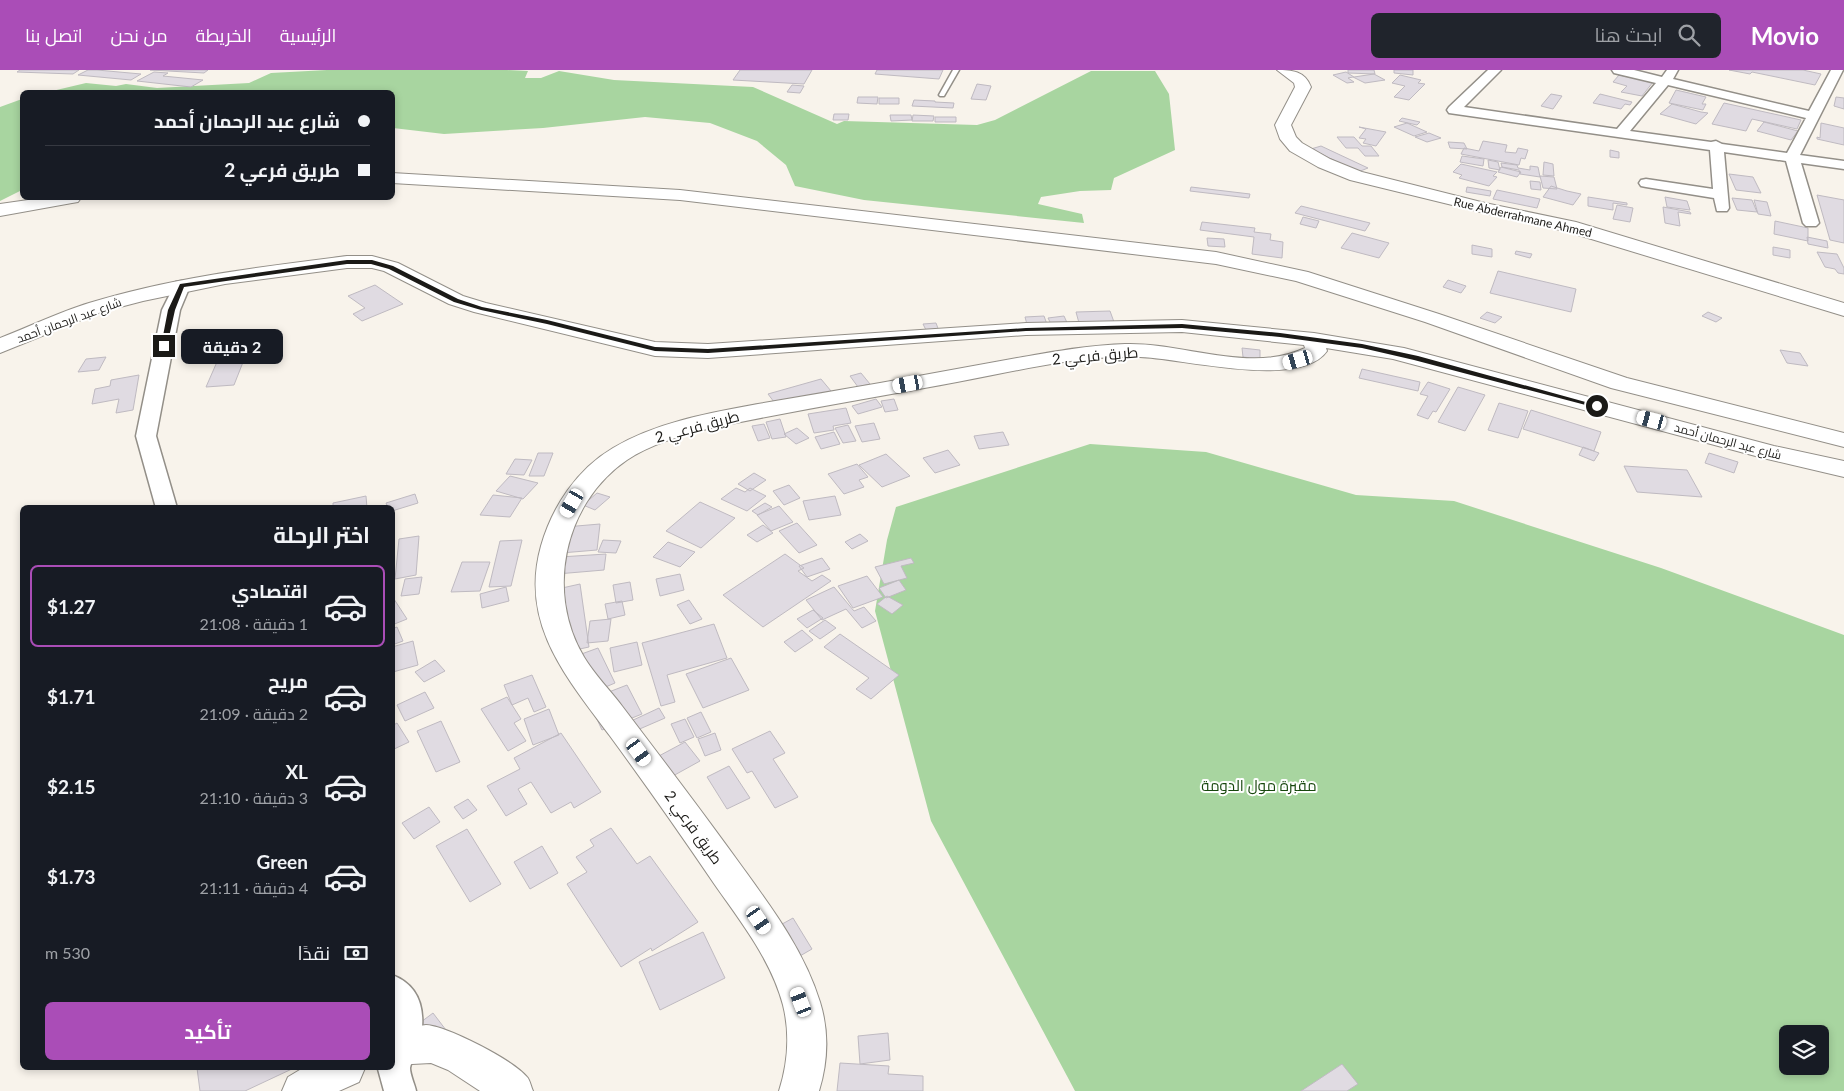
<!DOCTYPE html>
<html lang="ar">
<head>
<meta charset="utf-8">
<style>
	body { margin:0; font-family:Lato,Cairo,sans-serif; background:#20242c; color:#f1f3f6; direction:rtl; height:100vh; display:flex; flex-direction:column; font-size:19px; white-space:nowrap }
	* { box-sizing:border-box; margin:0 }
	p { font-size:16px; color:#9ea1a6 }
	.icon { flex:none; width:28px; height:28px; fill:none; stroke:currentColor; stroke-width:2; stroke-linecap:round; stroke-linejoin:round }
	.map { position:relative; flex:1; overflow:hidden; direction:ltr }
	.details { position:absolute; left:20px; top:435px; width:375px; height:565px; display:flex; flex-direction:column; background:#171b24; border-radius:8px; box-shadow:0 2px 8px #0003; direction:rtl }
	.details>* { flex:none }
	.hud { position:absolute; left:20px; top:20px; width:375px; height:110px; border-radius:8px; box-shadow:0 2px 8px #0003; direction:rtl; display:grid; align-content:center; height:110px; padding:0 25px; background:#171b24 }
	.tools { position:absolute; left:1779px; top:955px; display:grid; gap:10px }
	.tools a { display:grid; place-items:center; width:50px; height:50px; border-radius:8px; background:#171b24; box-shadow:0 2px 8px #0003; font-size:25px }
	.end { position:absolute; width:22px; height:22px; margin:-11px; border:6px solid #1b1a17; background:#fff; box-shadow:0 0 0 2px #fff }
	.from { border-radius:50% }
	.bubble { position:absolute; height:35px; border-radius:8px; background:#171b24; box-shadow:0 2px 8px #0003; font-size:16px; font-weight:700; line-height:35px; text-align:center; direction:rtl }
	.car { position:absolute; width:15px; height:30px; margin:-15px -8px; border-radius:6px; box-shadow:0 0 4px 1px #0007; background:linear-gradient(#fff 24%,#345 0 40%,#fff 0 76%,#345 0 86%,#fff 0) }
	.hud b { display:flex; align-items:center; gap:18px; height:48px; font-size:19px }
	.hud b+b { border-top:1px solid #363941 }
	.hud i { width:12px; height:12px; background:#f1f3f6 }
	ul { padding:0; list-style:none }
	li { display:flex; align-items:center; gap:15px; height:82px; margin:0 10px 8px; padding:0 15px; border:2px solid transparent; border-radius:8px }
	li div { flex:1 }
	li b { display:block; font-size:19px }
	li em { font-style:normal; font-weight:700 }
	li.on { border-color:#aa4db7 }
	li>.icon { width:45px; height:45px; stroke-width:1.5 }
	h2 { padding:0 25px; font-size:22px; line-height:60px }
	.pay { display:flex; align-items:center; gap:12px; height:55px; padding:0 25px; font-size:19px }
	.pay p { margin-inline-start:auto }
	.action { display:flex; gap:10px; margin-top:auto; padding:10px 25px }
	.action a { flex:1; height:58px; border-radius:8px; background:#aa4db7; color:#fff; font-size:20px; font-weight:700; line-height:58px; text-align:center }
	header { display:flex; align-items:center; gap:30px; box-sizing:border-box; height:70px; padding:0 25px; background:#aa4db7; color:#fff }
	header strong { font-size:24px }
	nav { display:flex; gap:28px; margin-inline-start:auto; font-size:18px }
	.search { width:350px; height:45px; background:#20242c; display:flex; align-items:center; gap:12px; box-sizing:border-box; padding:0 18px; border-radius:8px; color:#9ea1a6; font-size:19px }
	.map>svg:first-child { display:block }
	.green { fill:#a8d5a0; fill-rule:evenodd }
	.building { fill:#e0dbe2; stroke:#bfbac1 }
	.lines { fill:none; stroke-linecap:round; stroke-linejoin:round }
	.service-casing { stroke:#938f88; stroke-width:3 }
	.minor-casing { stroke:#938f88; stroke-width:3 }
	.secondary-casing { stroke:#938f88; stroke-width:2 }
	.primary-casing { stroke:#938f88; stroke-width:2 }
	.service { fill:#fff; fill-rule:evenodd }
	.minor { fill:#fff; fill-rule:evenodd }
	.secondary { fill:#fff; fill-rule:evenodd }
	.primary { fill:#fff; fill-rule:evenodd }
	.route { fill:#1b1a17 }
	.labels { text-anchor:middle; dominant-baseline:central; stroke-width:4; stroke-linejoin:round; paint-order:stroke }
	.far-street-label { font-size:12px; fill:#1b1a17; stroke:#fff }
	.street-label { font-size:15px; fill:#1b1a17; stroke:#fff }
	.park-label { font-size:15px; fill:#17470d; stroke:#fff }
</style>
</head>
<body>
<header>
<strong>Movio</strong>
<div class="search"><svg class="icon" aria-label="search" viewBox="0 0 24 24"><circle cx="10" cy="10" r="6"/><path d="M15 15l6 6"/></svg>ابحث هنا</div>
<nav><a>الرئيسية</a><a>الخريطة</a><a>من نحن</a><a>اتصل بنا</a></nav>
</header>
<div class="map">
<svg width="1844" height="1021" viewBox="0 0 1844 1021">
	<rect width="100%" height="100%" fill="#f8f3eb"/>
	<path class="green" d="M327 0H507L528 1 525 8H541L559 1 614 10 753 17 837 54 844 51 977 55 995 50 1091 1H1155L1169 24 1175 80 1114 108 1111 120 1080 121 1041 127 1038 134 1082 144 1084 153 864 130 795 116 786 95 757 71 710 53 645 47 543 58 444 64 393 58 392 22H48L86 13 116 16 126 14 157 18 249 13 271 3Z
		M22 29V120L0 131V37Z
		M1090 374 1206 382 1356 425 1454 431 1661 498 1844 565V1021H1075L931 751 875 541 887 470 896 437ZM1788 964H1820V996H1788Z"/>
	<path class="building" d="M20 0H79L73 4 17 2Z
		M88 0H97L141 4 131 10 78 5Z
		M150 0H208L204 3Z
		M740 0H812L804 14 733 10Z
		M877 0H943L939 9 875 4Z
		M1348 0H1374L1375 4 1348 3Z
		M1394 0H1413V5L1394 3Z
		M1729 0H1803L1821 4 1815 15 1752 2 1750 4Z
		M154 2 168 3 163 6 203 10 191 17 137 11Z
		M1346 2 1354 7 1374 4 1385 10 1365 13 1353 7 1348 8 1354 12 1347 13 1333 5Z
		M1400 5 1421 10 1418 13 1425 14 1409 30 1394 27 1405 16 1392 13Z
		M1619 5 1653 12 1642 26 1621 22 1627 16 1613 12Z
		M977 14 991 16 986 30 971 29Z
		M792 15 804 16 800 23 787 22Z
		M1676 20 1706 27 1702 34H1706L1703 40 1669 33Z
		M1551 24 1562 26 1553 39 1541 36Z
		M1600 24 1632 32 1630 35 1625 34 1621 39 1593 33Z
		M858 27H878L877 34 857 33Z
		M1836 27 1844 28V39L1834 36Z
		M879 28H899V34H879Z
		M914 30 935 31V32L954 33 953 38 912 36Z
		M1724 33 1801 50 1797 59 1752 49 1746 61 1712 54Z
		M1672 34 1701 42 1708 43 1696 54 1660 44Z
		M834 44H849L848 50H833Z
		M890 45H911L912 50 891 51Z
		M913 45 934 46 933 51H912Z
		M935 47H956V52H935Z
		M1402 48 1420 52 1417 55 1399 51Z
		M1764 52 1798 61 1791 70 1757 61Z
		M1407 53 1427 62 1414 66 1394 57Z
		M1821 53 1844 58V75L1817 69V67L1820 68Z
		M1359 57 1386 62 1376 76 1363 73 1366 69 1359 68 1366 59Z
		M1429 63 1441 68 1427 72 1415 67Z
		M1337 67H1354L1362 76H1371L1379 86H1365L1358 78H1346Z
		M1483 71 1507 75 1505 82 1516 83 1518 78 1528 80 1525 89 1521 88 1519 95 1461 84 1464 78 1479 81Z
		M1448 72 1464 73 1467 79 1450 78Z
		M1321 76 1368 98 1358 102 1311 79Z
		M1610 80 1619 82V88L1610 87Z
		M1462 86 1484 89 1483 96 1460 92Z
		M1488 90 1498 92 1500 100 1489 98Z
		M1544 92 1553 94 1554 106 1543 105Z
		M1501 93 1517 95 1518 98 1530 100V96L1538 97 1540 107 1520 104 1519 100 1502 97Z
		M1461 94 1497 102 1493 106 1497 107 1489 116 1459 108 1462 105 1453 102Z
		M1501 97 1521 102 1517 107 1498 102Z
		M1729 104 1753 107 1761 123 1736 120Z
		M1540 106 1554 107 1557 119 1543 118Z
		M1530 111 1540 112 1541 120 1531 119Z
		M1551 116 1567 121 1581 124 1573 135 1543 127Z
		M1191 117 1250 124 1249 128 1190 121Z
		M1467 117 1491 121 1490 126 1466 122Z
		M1497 120 1540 129 1537 138 1493 129Z
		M1817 125 1844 130V173L1830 170Z
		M1588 127 1627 133V135L1613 133V140L1588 136Z
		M1665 127 1687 131 1690 140 1667 137Z
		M1732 128 1752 130 1757 142 1737 140Z
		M1754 130 1767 132 1771 146 1758 144Z
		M1617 135 1633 138 1630 152 1613 149Z
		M1301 136 1370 153 1365 161 1295 143Z
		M1663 137 1690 142 1691 144 1678 142 1680 156 1665 153Z
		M1303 147 1319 151 1316 158 1300 154Z
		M1775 151 1808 158V171L1774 164Z
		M1202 152 1255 158 1254 162 1271 164 1270 170 1283 172 1282 188 1252 184 1254 167 1200 160Z
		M1352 163 1389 173 1379 188 1341 178Z
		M1807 167 1827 171 1828 178 1808 174Z
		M1207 168 1224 169 1225 177 1208 176Z
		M1472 175 1492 179V187L1472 184Z
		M1773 177 1790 180V188L1773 185Z
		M1516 181 1532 184 1530 188 1515 184Z
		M1817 182 1837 184 1844 198V204L1838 203 1835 199 1825 197Z
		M1498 201 1576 219 1571 242 1490 223Z
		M1448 210 1466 216 1461 223 1443 217Z
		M375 215 403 234 362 251 353 244 365 238 348 226Z
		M1110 241 1114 252 1079 253 1076 242Z
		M1487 242 1502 247 1495 253 1480 248Z
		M1708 242 1722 248 1716 252 1702 246Z
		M1044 246 1048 257 1028 258 1025 247Z
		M1064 246 1069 257 1053 258 1048 248Z
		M936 253 939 261 927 262 923 254Z
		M1242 278 1260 280V289L1243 287Z
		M1780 280 1800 283 1808 296 1787 293Z
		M247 282 234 315 206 317 220 285Z
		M106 287 99 300 78 302 86 289Z
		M1362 299 1420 312 1418 321 1359 308Z
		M861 303 870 314 858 317 850 306Z
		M139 305 133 340 116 343 119 329 92 334 95 319 110 316 111 310Z
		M821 309 831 321 777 336 768 324Z
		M1428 312 1450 319 1436 342 1433 341 1428 349 1417 345 1428 326 1420 324Z
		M1458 317 1485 325 1465 361 1438 352Z
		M876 329 882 337 858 344 852 336Z
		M894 329 898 340 885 342 881 331Z
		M1499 333 1528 341 1518 368 1488 360Z
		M846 338 851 353 833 356 834 360 814 363 808 344Z
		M1531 340 1601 362 1594 381 1523 359Z
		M780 349 786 367 772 369 766 352Z
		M874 353 880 369 862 372 855 356Z
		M764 354 770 368 758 371 752 356Z
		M848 355 856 371 843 373 835 358Z
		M797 358 809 368 796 374 784 364Z
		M834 362 840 374 821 379 815 367Z
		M1003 362 1009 375 979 379 974 366Z
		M1583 377 1599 383 1594 391 1579 385Z
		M948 380 960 395 935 403 923 388Z
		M538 383H553L544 406H529Z
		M1709 383 1738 392 1734 403 1705 393Z
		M886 384 910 406 882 417 859 395Z
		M515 389 532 390 524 405 506 404Z
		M857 394 868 407 859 410 864 417 844 424 828 404Z
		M1624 396 1687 400 1702 427 1637 422Z
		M754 403 766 410 750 421 738 414Z
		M510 406 538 413 523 429 496 421Z
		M789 415 800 428 784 435 773 421Z
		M736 418 745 422 750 418 766 426 747 441 721 429Z
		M597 423 610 427 595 440 583 435Z
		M415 424 418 433 392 441V438H388L386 433Z
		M493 425 522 428 510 447 480 445Z
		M366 426 367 438H333V433Z
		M835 426 841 445 809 450 803 431Z
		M700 432 735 448 701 478 666 461Z
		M765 433 772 437 758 445 752 441Z
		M779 436 793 452 771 461 757 445Z
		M797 453 817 475 799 483 779 461Z
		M600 454 597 480 561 483 565 457Z
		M763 455 773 463 757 472 747 465Z
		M860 464 868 471 852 479 845 472Z
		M419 466 416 505 395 509 399 469Z
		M522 470 511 516 489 517 500 471Z
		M603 470 621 471 616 483 598 482Z
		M668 472 695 482 680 497 653 487Z
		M606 484 604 500 557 504 560 487Z
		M785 484 804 498 798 501 812 511 822 505 831 511 763 557 723 525Z
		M822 488 830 499 807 507 799 496Z
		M911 488 914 493 901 496 907 508 884 514 875 497Z
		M462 492H490L480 521 451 522Z
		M680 504 684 520 660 526 656 509Z
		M867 506 883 527 853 538 838 516Z
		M422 507 419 524 401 526 405 509Z
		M899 510 906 520 886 528 879 518Z
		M630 512 633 530 616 533 613 515Z
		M580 514 589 577 561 583 553 520Z
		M506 517 509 531 482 538 480 524Z
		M834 517 854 541 864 537 876 551 862 558 846 539 822 550 806 530Z
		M392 526 407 549 392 555Z
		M887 526 903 535 892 544 877 534Z
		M689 530 702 549 690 554 677 535Z
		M622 531 625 545 608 549 605 534Z
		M813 540 823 548 807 558 797 549Z
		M611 549 608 571 587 573 590 551Z
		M825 550 836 558 820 569 809 561Z
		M714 554 727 588 667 605 675 632 661 636 642 573Z
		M397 557 403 571 392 575V559Z
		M802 560 813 570 795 582 784 572Z
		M840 564 899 605 871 629 856 619 869 608 824 577Z
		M413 571 418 595 393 602 392 577Z
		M637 572 642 595 614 602 610 578Z
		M598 578 615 613 582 627 565 590Z
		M731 588 749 620 703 638 686 604Z
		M435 590 445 601 424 612 415 602Z
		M532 605 546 637 534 642 528 628 512 635 504 615Z
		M627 615 642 644 602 660 588 630Z
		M425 622 434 638 405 651 397 635Z
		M507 627 521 649 514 653 526 671 508 681 481 639Z
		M659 638 665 648 635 661 629 652Z
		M549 639 559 665 533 675 524 649Z
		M701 642 711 662 697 668 687 648Z
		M685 649 694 667 680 673 671 654Z
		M441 651 460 692 436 702 417 661Z
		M397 653 409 672 392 680V656Z
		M770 661 785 683 773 689 798 727 775 738 752 701 747 703 732 679Z
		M561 663 601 722 574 738 571 732 551 743 531 712 518 719 527 734 506 746 487 716 520 699 514 688Z
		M715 663 721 680 705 686 698 669Z
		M685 672 700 691 662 712 657 687Z
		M729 696 750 728 727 739 707 707Z
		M468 729 477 740 463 749 454 737Z
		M429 737 440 752 414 769 402 753Z
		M611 758 637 794 650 786 698 852 652 881 651 878 621 897 567 814 587 802 576 787 594 776 590 770Z
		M467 759 501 814 470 832 436 776Z
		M542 776 558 803 530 819 514 792Z
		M793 848 812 879 786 894 766 863Z
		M703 862 725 908 660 940 639 892Z
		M433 943 449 964 413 958Z
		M888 963 890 990 860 994 858 966Z
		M840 993 889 996 888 1004 923 1006V1021H837Z
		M1342 994 1358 1014 1347 1021H1301Z
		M197 998H294L245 1021H200Z"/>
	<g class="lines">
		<defs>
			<path id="service" d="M953 0H959L944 26H940L939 25Z"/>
			<path id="minor" d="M1488 0H1501L1464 37 1617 59 1656 13 1614 3 1612 0H1634L1662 7 1667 0H1678L1673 9 1809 41 1831 0H1843L1800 85 1844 91V99L1801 93 1819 153 1816 156H1806L1803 153 1786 91 1724 82 1729 138 1727 141H1717L1714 128 1646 117 1641 116 1639 113 1641 110 1646 109 1713 119 1710 80 1449 43 1447 40 1449 37ZM1668 15 1806 48 1787 83 1722 74 1716 71 1711 72 1630 61Z
				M182 211 188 212 190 216 180 240 156 366 177 438H156L136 366 162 240 176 212Z
				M392 905C424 917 426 947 419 977 417 984 411 991 410 998 410 1005 415 1015 416 1021H384L378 999 392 998Z"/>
			<path id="secondary" d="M1277 0C1292 0 1305 1 1311 17L1291 55 1296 67 1302 73 1330 89 1362 102 1485 133 1576 152 1844 233V246L1565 161 1485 143 1350 110 1318 97 1290 81 1280 69 1275 55 1295 17 1294 13Z
				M347 186H372L398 193 463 226 486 233 655 272 708 274 1026 253 1182 250 1314 263 1404 278 1774 376 1844 391V407L1763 388 1393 289 1326 278 1327 281C1300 320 1181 288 1140 287 1079 285 1016 301 957 312 873 328 790 341 707 359 680 366 651 374 627 390 564 433 545 522 584 587 594 604 610 620 622 636 660 686 698 736 735 787 768 833 803 877 820 932 829 961 828 992 819 1021H779C788 993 790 963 783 935 771 890 741 852 715 815 681 765 646 715 610 666 567 608 519 554 541 476 552 437 577 399 613 378 657 352 709 343 758 334 799 327 840 320 880 313 926 305 971 296 1017 288 1052 282 1089 275 1125 274 1182 272 1251 304 1305 278L1304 275 1182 262 1026 265 708 288 655 286 474 242 449 234 384 201 372 198H347L225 214 143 231 101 242 0 283V268C29 257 59 242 89 233 173 207 260 197 347 186Z
				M426 955C447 956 513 990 527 1007 530 1010 531 1017 533 1021H480L448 1000 431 993 412 994 392 998H390H392V960Z
				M303 998H365L359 1012 339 1021H282L288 1007Z"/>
			<path id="primary" d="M392 103 680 120 1216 182 1308 202 1439 244 1627 308 1844 363V377L1611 318 1425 252 1296 211 1216 194 680 130 392 113Z
				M42 128H81L78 132 72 133 0 146V134Z"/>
		</defs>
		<use href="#service" class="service-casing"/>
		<use href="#minor" class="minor-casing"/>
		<use href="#secondary" class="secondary-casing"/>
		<use href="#primary" class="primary-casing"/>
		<use href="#service" class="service"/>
		<use href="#minor" class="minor"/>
		<use href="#secondary" class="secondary"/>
		<use href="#primary" class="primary"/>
	</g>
	<path class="route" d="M347 190H372L393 196 458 229 482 237 547 250 655 277 708 279 1026 258 1182 254 1280 263 1362 274 1418 286 1600 336 1597 338 1414 290 1362 278 1280 267 1182 258 1026 261 708 283 655 281 547 254 481 240 454 232 389 199 371 194H347L184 217 175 240 167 276 164 278 161 276 168 240 180 214Z"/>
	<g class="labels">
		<g class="far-street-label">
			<text transform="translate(1523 147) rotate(13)">Rue Abderrahmane Ahmed</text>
			<text transform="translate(69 250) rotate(-20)">شارع عبد الرحمان أحمد</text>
			<text transform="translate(1728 371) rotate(15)">شارع عبد الرحمان أحمد</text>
		</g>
		<g class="street-label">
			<text transform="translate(1095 285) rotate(-5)">طريق فرعي 2</text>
			<text transform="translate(697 356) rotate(-15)">طريق فرعي 2</text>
			<text transform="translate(694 757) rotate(54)">طريق فرعي 2</text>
		</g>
		<g class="park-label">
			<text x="1259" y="715">مقبرة مول الدومة</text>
		</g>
	</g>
</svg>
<div class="tools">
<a><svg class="icon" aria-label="layers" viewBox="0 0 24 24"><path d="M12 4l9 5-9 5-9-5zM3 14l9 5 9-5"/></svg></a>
</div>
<i class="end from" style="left:1597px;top:336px"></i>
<i class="end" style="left:164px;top:276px"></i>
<div class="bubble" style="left:181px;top:259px;width:102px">2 دقيقة</div>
<i class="car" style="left:1298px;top:290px;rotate:254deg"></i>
<i class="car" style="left:908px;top:314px;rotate:260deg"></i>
<i class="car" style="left:1652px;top:350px;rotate:285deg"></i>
<i class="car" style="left:572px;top:433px;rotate:210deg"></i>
<i class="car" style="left:639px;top:682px;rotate:144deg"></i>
<i class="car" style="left:759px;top:850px;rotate:145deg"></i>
<i class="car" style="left:801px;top:932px;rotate:339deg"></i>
<div class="hud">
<b><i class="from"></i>شارع عبد الرحمان أحمد</b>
<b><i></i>طريق فرعي 2</b>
</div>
<section class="details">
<h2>اختر الرحلة</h2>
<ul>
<li class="on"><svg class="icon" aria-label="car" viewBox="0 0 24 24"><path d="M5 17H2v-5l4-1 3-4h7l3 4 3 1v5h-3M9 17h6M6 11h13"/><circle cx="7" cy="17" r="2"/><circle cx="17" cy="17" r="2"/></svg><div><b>اقتصادي</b><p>1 دقيقة · 21:08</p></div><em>$1.27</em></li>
<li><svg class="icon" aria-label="car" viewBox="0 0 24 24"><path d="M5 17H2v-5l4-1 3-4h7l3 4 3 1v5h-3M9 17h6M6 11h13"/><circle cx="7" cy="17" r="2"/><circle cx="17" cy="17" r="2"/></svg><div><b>مريح</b><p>2 دقيقة · 21:09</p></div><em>$1.71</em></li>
<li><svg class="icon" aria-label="car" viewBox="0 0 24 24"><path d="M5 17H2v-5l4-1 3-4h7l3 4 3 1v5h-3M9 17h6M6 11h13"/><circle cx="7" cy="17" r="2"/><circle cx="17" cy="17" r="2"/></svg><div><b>XL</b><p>3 دقيقة · 21:10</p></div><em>$2.15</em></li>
<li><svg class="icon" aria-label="car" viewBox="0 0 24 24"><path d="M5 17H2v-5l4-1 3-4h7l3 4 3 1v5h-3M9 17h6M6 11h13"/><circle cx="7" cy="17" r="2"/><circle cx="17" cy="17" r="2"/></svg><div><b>Green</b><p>4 دقيقة · 21:11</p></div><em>$1.73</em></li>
</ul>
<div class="pay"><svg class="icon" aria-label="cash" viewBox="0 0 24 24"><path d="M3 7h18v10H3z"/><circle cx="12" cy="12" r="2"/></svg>نقدًا<p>530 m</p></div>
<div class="action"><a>تأكيد</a></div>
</section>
</div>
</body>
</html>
